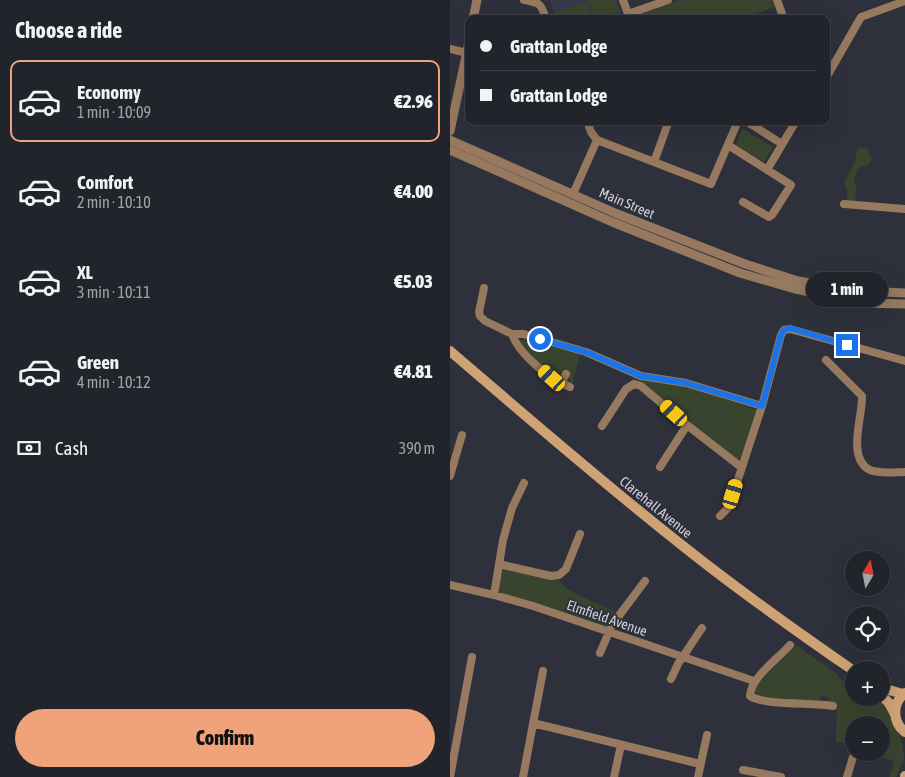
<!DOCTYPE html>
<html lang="en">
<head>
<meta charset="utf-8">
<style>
	body { margin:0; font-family:"Asap Condensed",sans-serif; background:#2a2c34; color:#f1f3f6; height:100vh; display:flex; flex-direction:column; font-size:19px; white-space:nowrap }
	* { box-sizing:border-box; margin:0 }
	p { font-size:16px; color:#a2a4a9 }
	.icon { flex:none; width:28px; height:28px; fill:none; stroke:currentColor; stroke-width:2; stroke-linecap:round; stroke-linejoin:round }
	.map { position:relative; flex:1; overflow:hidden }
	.sheet { display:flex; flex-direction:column; background:#22242c; width:450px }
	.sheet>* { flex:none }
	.banner { position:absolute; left:15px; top:15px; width:365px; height:110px; border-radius:10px; box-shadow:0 5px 20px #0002,0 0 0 1px #3f4148; display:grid; align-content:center; height:110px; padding:0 15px; background:#22242c }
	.needle { width:32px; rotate:10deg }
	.tools { position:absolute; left:395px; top:551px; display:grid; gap:10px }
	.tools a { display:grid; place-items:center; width:45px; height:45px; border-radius:50%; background:#22242c; box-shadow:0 5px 20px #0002,0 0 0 1px #3f4148; font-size:25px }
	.end { position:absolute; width:22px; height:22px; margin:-11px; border:6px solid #1a73e8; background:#fff; box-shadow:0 0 0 2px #fff }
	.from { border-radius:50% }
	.bubble { position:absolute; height:35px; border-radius:18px; background:#22242c; box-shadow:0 5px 20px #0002,0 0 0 1px #3f4148; font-size:16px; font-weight:800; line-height:35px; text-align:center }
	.car { position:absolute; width:15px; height:30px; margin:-15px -8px; border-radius:6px; box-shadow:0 0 4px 1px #0007; background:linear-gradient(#f5c518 24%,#345 0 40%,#f5c518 0 76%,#345 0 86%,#f5c518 0) }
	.banner b { display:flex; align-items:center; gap:18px; height:48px; font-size:19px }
	.banner b+b { border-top:1px solid #3f4148 }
	.banner i { width:12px; height:12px; background:#f1f3f6 }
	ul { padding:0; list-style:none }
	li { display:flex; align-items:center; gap:15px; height:82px; margin:0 10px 8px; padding:0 5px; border:2px solid transparent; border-radius:10px }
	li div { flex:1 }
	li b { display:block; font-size:19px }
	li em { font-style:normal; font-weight:800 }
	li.current { border-color:#f0a27a }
	li>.icon { width:45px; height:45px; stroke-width:1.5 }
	h2 { padding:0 15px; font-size:22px; line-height:60px }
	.pay { display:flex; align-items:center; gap:12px; height:55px; padding:0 15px; font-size:19px }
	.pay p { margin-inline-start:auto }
	.primary-button { display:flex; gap:10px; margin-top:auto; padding:10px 15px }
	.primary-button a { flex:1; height:58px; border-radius:30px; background:#f0a27a; color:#111; font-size:20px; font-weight:800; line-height:58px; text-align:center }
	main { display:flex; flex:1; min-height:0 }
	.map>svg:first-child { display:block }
	.built { fill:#36394a }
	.green { fill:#39442e }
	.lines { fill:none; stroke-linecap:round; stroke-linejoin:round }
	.minor { stroke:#96795e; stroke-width:8 }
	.tertiary { stroke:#96795e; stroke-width:9 }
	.secondary { stroke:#cfa276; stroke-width:10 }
	.route { stroke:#1a73e8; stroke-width:6 }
	.labels { text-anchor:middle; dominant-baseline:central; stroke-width:4; stroke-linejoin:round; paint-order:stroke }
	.street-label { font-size:14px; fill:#d0d1d8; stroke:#2e303b }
</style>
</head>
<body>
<main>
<section class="sheet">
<h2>Choose a ride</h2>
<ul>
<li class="current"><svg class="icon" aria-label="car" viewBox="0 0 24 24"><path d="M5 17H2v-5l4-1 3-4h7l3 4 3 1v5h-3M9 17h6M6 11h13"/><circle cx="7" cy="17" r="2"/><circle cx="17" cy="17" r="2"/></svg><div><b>Economy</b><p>1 min · 10:09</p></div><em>€2.96</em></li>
<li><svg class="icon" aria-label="car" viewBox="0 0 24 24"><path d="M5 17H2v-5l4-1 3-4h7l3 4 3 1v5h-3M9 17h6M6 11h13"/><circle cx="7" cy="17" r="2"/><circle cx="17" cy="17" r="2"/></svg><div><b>Comfort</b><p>2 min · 10:10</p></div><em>€4.00</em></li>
<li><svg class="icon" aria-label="car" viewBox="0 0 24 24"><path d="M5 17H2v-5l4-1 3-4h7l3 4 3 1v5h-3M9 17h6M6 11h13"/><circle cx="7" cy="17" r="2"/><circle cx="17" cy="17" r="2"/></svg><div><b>XL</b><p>3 min · 10:11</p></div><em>€5.03</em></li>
<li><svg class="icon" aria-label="car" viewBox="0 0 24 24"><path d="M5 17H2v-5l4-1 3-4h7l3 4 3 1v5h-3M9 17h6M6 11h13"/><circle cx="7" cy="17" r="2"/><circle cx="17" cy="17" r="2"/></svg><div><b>Green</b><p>4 min · 10:12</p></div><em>€4.81</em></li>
</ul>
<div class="pay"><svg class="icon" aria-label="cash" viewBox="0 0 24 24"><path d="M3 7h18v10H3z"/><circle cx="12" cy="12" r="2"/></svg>Cash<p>390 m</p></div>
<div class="primary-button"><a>Confirm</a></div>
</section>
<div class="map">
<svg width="455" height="777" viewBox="0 0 455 777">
	<rect width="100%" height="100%" fill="#2e303b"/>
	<path class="built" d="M100 0H167L174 19H106Z"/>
	<path class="green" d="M139 0H165L169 11 146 19Z
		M230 0H322L325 7 291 19H184L183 16Z
		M137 2 143 19H106L104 12Z
		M292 128 323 147 314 162 286 145Z
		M409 147 418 149 422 159 420 164 409 168 404 179 407 188 405 191 406 201 404 204 400 203 397 199V190L394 182 406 159V152Z
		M74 338 130 354 122 385 117 375 112 373 105 377 76 352 69 342Z
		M191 377 237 386 307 410 291 457 288 460 284 459 241 425 199 388 190 384 177 385 183 378Z
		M53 570C72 569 90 580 109 580 114 591 151 605 164 611 164 618 159 624 154 627L50 594C48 587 49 576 53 570Z
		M346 645 387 674 396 684 404 689V698H429C440 712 455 740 454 759 452 765 449 770 446 777H439L445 761 405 753 431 752V725H404V752H401L399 744 386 742 387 705 380 702 378 697 372 696 368 702 318 698 306 694 305 690 310 682Z"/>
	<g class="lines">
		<path class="minor" d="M74 0C90 3 91 3 96 19
			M173 0 180 19
			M327 0 334 19
			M178 14 218 0
			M0 49 17 53
			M376 78 411 17 455 1
			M296 121 332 144
			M147 140 261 184 288 121
			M278 145 341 185 322 215 319 217 293 202
			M204 162 217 126 218 121
			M317 170 346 121
			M123 194 147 140 141 132 137 121
			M394 204 455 209
			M34 288 29 312 30 316 35 321 62 334H74L136 352 191 376 236 383 312 406
			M62 334C69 355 100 379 120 387
			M376 360 412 396C413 416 396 458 420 470 429 474 445 472 455 472
			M111 383 116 374
			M152 426 176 389 184 384 191 386 237 425 291 467
			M210 467 237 425
			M0 476 12 435
			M270 516 279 507 312 406 331 335 334 330 340 329 455 361
			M49 564 101 576 109 575 116 569 130 534
			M0 585 44 595 83 606 304 681
			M44 595 53 540 62 508 74 483
			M340 645C328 659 301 677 300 696 316 706 362 702 383 706
			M150 653 162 625 195 581
			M221 679 228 664 252 628
			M83 723 250 764
			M293 770 331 777
			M0 777 22 657
			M73 777 93 671
			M164 777 171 745
			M248 777 257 735
			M397 777 403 757"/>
		<path class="tertiary" d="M23 19 27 0
			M0 131 19 42
			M0 140 165 213 295 264 348 281 412 291 455 293
			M0 150 162 222 290 273 345 289 415 303 455 304"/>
		<path class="secondary" d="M0 351C77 417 153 483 233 546 288 590 346 631 404 671
			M431 685 439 690 453 694
			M455 693C442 703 442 722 455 732
			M431 695 439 703 445 714
			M455 777V776"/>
	</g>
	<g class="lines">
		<path class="route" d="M90 339 136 352 191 376 236 383 312 406 331 335 334 330 340 328 397 345"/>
	</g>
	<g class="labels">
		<g class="street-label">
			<text transform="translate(177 203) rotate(23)">Main Street</text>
			<text transform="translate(206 507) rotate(39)">Clarehall Avenue</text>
			<text transform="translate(157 618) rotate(19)">Elmfield Avenue</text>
		</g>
	</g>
</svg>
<div class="tools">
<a><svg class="needle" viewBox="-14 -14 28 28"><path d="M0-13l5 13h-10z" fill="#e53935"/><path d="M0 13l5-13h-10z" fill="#a2a4a9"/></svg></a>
<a><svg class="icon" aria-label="locate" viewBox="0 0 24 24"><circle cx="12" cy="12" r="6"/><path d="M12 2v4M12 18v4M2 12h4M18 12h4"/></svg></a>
<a>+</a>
<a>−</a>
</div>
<i class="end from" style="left:90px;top:339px"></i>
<i class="end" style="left:397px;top:345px"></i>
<div class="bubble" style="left:356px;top:272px;width:82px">1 min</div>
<i class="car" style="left:102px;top:378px;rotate:312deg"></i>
<i class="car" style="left:224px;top:413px;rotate:312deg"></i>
<i class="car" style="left:283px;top:494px;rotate:17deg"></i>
<div class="banner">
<b><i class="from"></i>Grattan Lodge</b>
<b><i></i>Grattan Lodge</b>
</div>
</div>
</main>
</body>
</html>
